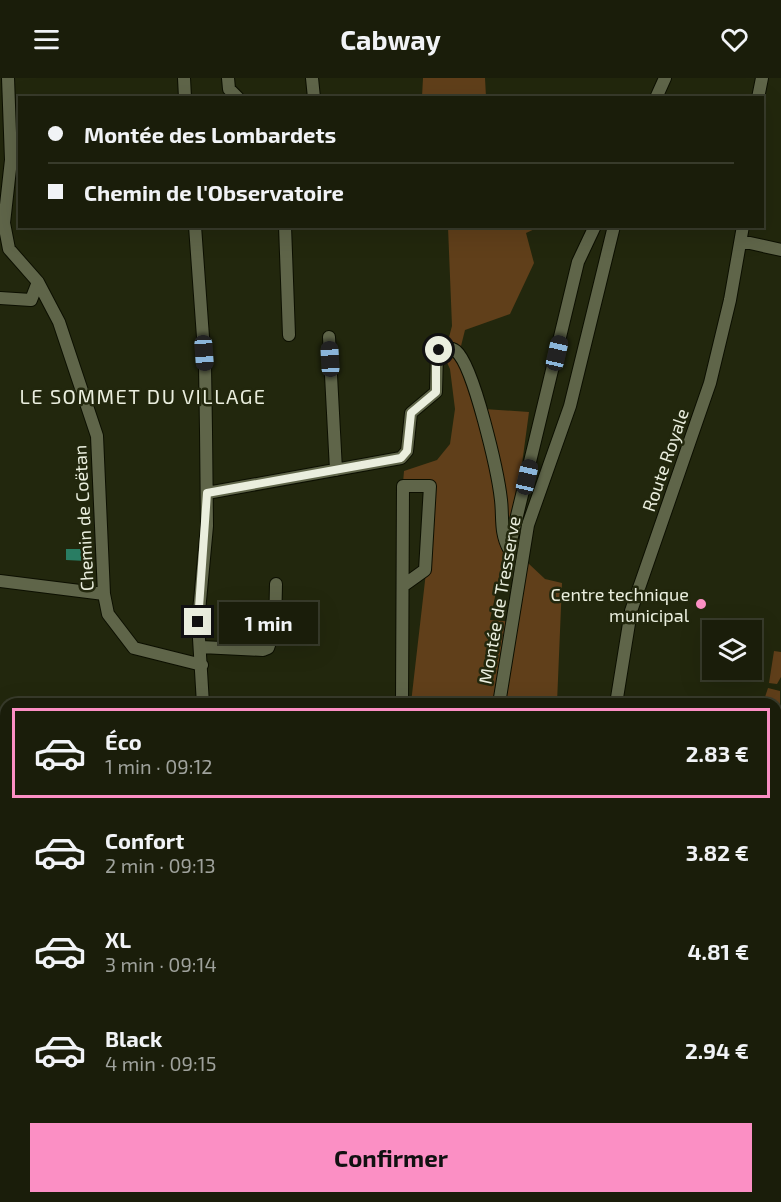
<!DOCTYPE html>
<html lang="fr">
<head>
<meta charset="utf-8">
<style>
	body { margin:0; font-family:"Exo 2",sans-serif; background:#272a18; color:#f1f3f6; height:100vh; display:flex; flex-direction:column; font-size:22px; white-space:nowrap }
	* { box-sizing:border-box; margin:0 }
	p { font-size:20px; color:#9fa29c }
	.icon { flex:none; width:33px; height:33px; fill:none; stroke:currentColor; stroke-width:2; stroke-linecap:round; stroke-linejoin:round }
	.map { position:relative; flex:1; overflow:hidden }
	.details { position:absolute; left:0px; top:620px; width:782px; height:506px; display:flex; flex-direction:column; background:#1a1d0a; border-radius:18px 18px 0 0; box-shadow:0 6px 24px #0002,0 0 0 2px #383b2b }
	.details>* { flex:none }
	.banner { position:absolute; left:18px; top:18px; width:746px; height:132px; border-radius:0px; box-shadow:0 6px 24px #0002,0 0 0 2px #383b2b; display:grid; align-content:center; height:132px; padding:0 30px; background:#1a1d0a }
	.fabs { position:absolute; left:702px; top:542px; display:grid; gap:12px }
	.fabs a { display:grid; place-items:center; width:60px; height:60px; border-radius:0px; background:#1a1d0a; box-shadow:0 6px 24px #0002,0 0 0 2px #383b2b; font-size:30px }
	.end { position:absolute; width:27px; height:27px; margin:-14px; border:8px solid #eaeede; background:#111; box-shadow:0 0 0 3px #111 }
	.from { border-radius:50% }
	.bubble { position:absolute; height:42px; border-radius:0px; background:#1a1d0a; box-shadow:0 6px 24px #0002,0 0 0 2px #383b2b; font-size:20px; font-weight:700; line-height:42px; text-align:center }
	.car { position:absolute; width:18px; height:36px; margin:-18px -9px; border-radius:8px; box-shadow:0 0 4px 2px #0007; background:linear-gradient(#222 24%,#8ab4d8 0 40%,#222 0 76%,#8ab4d8 0 86%,#222 0) }
	.banner b { display:flex; align-items:center; gap:21px; height:57px; font-size:22px }
	.banner b+b { border-top:2px solid #383b2b }
	.banner i { width:15px; height:15px; background:#f1f3f6 }
	ul { padding:10px 0 0; list-style:none }
	li { display:flex; align-items:center; gap:18px; height:90px; margin:0 12px 9px; padding:0 18px; border:3px solid transparent; border-radius:0px }
	li div { flex:1 }
	li b { display:block; font-size:22px }
	li em { font-style:normal; font-weight:700 }
	li.active { border-color:#fb8fc4 }
	li>.icon { width:54px; height:54px; stroke-width:1.5 }
	.cta { display:flex; gap:12px; margin-top:auto; padding:12px 30px }
	.cta a { flex:1; height:69px; border-radius:0px; background:#fb8fc4; color:#111; font-size:24px; font-weight:700; line-height:69px; text-align:center }
	header { display:flex; justify-content:space-between; align-items:center; height:78px; padding:0 30px; background:#1a1d0a; font-size:27px; font-weight:700 }
	.map>svg:first-child { display:block }
	.green { fill:#603f1a }
	.water { fill:#297d63 }
	.lines { fill:none; stroke-linecap:round; stroke-linejoin:round }
	.minor-casing { stroke:#0c0f00; stroke-width:14 }
	.major-casing { stroke:#0c0f00; stroke-width:18 }
	.minor { stroke:#5f6549; stroke-width:12 }
	.major { stroke:#548649; stroke-width:16 }
	.rail-casing { stroke:#b5baa7; stroke-width:5 }
	.rail { stroke:#22270d; stroke-width:3; stroke-dasharray:9; stroke-linecap:butt }
	.route { stroke:#eaeede; stroke-width:8 }
	.poi-dot { fill:#fb8fc4; stroke:#22270d; stroke-width:2 }
	.labels { text-anchor:middle; dominant-baseline:central; stroke-width:5; stroke-linejoin:round; paint-order:stroke }
	.street-label { font-size:18px; fill:#eaeede; stroke:#22270d }
	.poi-label { font-size:18px; fill:#eaeede; stroke:#22270d; text-anchor:end }
	.neighbourhood-label { font-size:20px; letter-spacing:1.5px; fill:#eaeede; stroke:#22270d }
</style>
</head>
<body>
<header><svg class="icon" aria-label="menu" viewBox="0 0 24 24"><path d="M4 6h16M4 12h16M4 18h16"/></svg>Cabway<svg class="icon" aria-label="heart" viewBox="0 0 24 24"><path d="M12 20l-8-8c-3-5 5-10 8-4 3-6 11-1 8 4z"/></svg></header>
<div class="map">
<svg width="781" height="1124" viewBox="0 0 781 1124">
	<rect width="100%" height="100%" fill="#22270d"/>
	<path class="green" d="M423 0H485L486 19H422Z
		M448 149H539L526 155 534 185 510 236 465 252 461 268 484 331 529 334 519 408 490 542 518 544 528 485 545 501 562 505 557 625H411L436 407 403 405 404 393 437 382 450 366 455 331 450 291 444 278 452 248Z
		M774 573 781 574V599L777 606 769 605Z
		M768 610 780 613V630L776 629V626L763 625Z
		M259 1119H577L575 1124H264Z"/>
	<path class="water" d="M66 471H86V483L66 482Z"/>
	<g class="lines">
		<defs>
			<path id="minor" d="M8 0 11 82 4 145 9 171 38 204 59 244 97 358 104 516 108 536 134 570 202 587
				M184 0 185 20
				M228 0 229 11 238 20
				M312 0 314 20
				M656 20 665 0
				M758 20 762 0
				M195 148 205 287 206 353 207 448 198 544 203 626
				M285 148 289 257
				M741 163 781 172
				M0 220 31 222 38 204
				M329 259 336 392
				M207 415 401 380 407 373 411 335 436 314 437 276 443 271C447 270 452 270 456 273 474 288 498 395 501 422 503 439 500 455 509 471
				M509 471 578 184 595 148
				M0 503 104 516
				M201 569 263 572 268 570 275 550 276 506
				M402 626 403 408H430L425 492 404 507
				M499 626 528 447 570 328 614 148
				M616 626 631 533 710 305 730 222 743 148
				M0 847 6 799
				M111 1124 112 1119
				M136 1124 142 1119"/>
			<path id="major" d="M776 729 781 719
				M556 1124 559 1119"/>
		</defs>
		<use href="#minor" class="minor-casing"/>
		<use href="#major" class="major-casing"/>
		<use href="#minor" class="minor"/>
		<use href="#major" class="major"/>
		<defs>
			<path id="rail" d="M776 824 781 817
				M776 836 781 829
				M584 1124 587 1119
				M598 1124 601 1119"/>
		</defs>
		<use href="#rail" class="rail-casing"/>
		<use href="#rail" class="rail"/>
	</g>
	<g class="lines">
		<path class="route" d="M198 544 207 415 401 380 407 373 411 335 436 314V284L439 272"/>
	</g>
	<circle class="poi-dot" cx="701" cy="526" r="6"/>
	<g class="labels">
		<g class="street-label">
			<text transform="translate(665 382) rotate(-71)">Route Royale</text>
			<text transform="translate(83 440) rotate(-93)">Chemin de Coëtan</text>
			<text transform="translate(499 522) rotate(-80)">Montée de Tresserve</text>
		</g>
		<g class="poi-label">
			<text x="689" y="516">Centre technique<tspan x="689" dy="21">municipal</tspan></text>
		</g>
		<g class="neighbourhood-label">
			<text x="143" y="318">LE SOMMET DU VILLAGE</text>
		</g>
	</g>
</svg>
<div class="fabs">
<a><svg class="icon" aria-label="layers" viewBox="0 0 24 24"><path d="M12 4l9 5-9 5-9-5zM3 14l9 5 9-5"/></svg></a>
</div>
<i class="end from" style="left:439px;top:272px"></i>
<i class="end" style="left:198px;top:544px"></i>
<div class="bubble" style="left:219px;top:524px;width:99px">1 min</div>
<i class="car" style="left:204px;top:275px;rotate:176deg"></i>
<i class="car" style="left:557px;top:275px;rotate:13deg"></i>
<i class="car" style="left:330px;top:281px;rotate:357deg"></i>
<i class="car" style="left:527px;top:399px;rotate:13deg"></i>
<div class="banner">
<b><i class="from"></i>Montée des Lombardets</b>
<b><i></i>Chemin de l'Observatoire</b>
</div>
<section class="details">
<ul>
<li class="active"><svg class="icon" aria-label="car" viewBox="0 0 24 24"><path d="M5 17H2v-5l4-1 3-4h7l3 4 3 1v5h-3M9 17h6M6 11h13"/><circle cx="7" cy="17" r="2"/><circle cx="17" cy="17" r="2"/></svg><div><b>Éco</b><p>1 min · 09:12</p></div><em>2.83 €</em></li>
<li><svg class="icon" aria-label="car" viewBox="0 0 24 24"><path d="M5 17H2v-5l4-1 3-4h7l3 4 3 1v5h-3M9 17h6M6 11h13"/><circle cx="7" cy="17" r="2"/><circle cx="17" cy="17" r="2"/></svg><div><b>Confort</b><p>2 min · 09:13</p></div><em>3.82 €</em></li>
<li><svg class="icon" aria-label="car" viewBox="0 0 24 24"><path d="M5 17H2v-5l4-1 3-4h7l3 4 3 1v5h-3M9 17h6M6 11h13"/><circle cx="7" cy="17" r="2"/><circle cx="17" cy="17" r="2"/></svg><div><b>XL</b><p>3 min · 09:14</p></div><em>4.81 €</em></li>
<li><svg class="icon" aria-label="car" viewBox="0 0 24 24"><path d="M5 17H2v-5l4-1 3-4h7l3 4 3 1v5h-3M9 17h6M6 11h13"/><circle cx="7" cy="17" r="2"/><circle cx="17" cy="17" r="2"/></svg><div><b>Black</b><p>4 min · 09:15</p></div><em>2.94 €</em></li>
</ul>
<div class="cta"><a>Confirmer</a></div>
</section>
</div>
</body>
</html>
